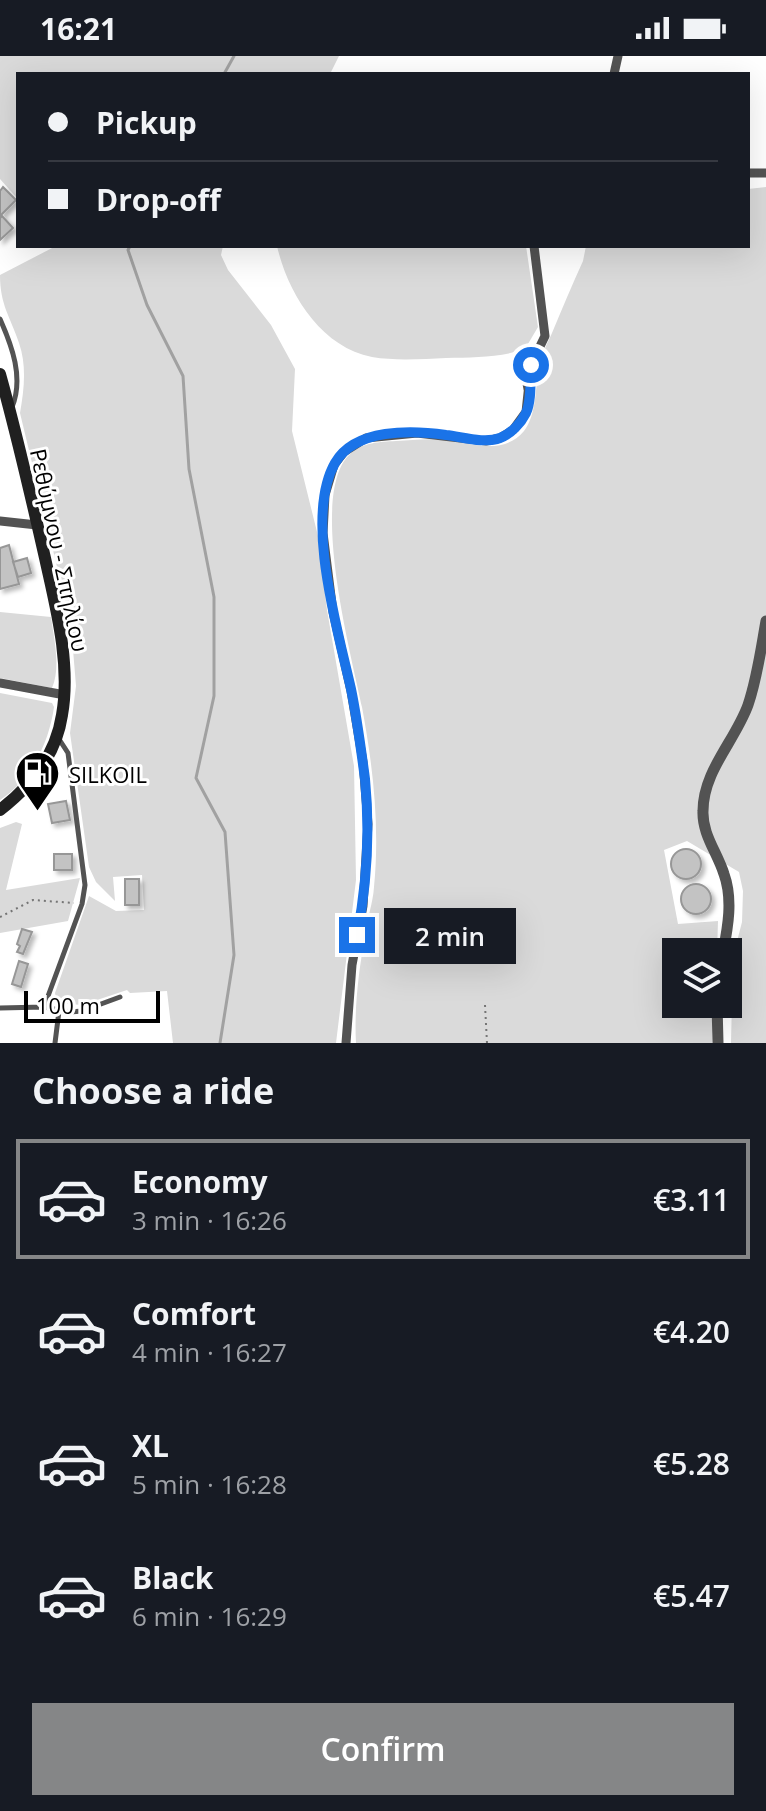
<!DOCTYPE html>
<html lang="en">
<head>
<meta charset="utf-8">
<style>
	body { margin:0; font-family:"Open Sans",sans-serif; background:#20242c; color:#f1f3f6; height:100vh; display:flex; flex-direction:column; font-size:30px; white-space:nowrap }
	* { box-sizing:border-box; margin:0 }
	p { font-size:26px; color:#9ea1a6 }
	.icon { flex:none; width:44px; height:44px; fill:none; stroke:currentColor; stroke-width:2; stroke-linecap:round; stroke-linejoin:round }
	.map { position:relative; height:987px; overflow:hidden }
	.drawer { display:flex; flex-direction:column; background:#171b24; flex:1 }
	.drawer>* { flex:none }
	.guide { position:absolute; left:16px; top:16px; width:734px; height:176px; border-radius:0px; box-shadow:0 8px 32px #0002; display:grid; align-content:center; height:176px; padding:0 32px; background:#171b24 }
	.tools { position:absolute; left:662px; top:882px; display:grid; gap:16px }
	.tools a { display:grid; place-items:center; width:80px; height:80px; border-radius:0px; background:#171b24; box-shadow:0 8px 32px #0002; font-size:40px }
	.scale { position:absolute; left:24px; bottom:20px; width:136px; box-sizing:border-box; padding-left:8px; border:4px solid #000; border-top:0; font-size:22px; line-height:28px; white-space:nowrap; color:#000; -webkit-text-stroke:6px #fff; paint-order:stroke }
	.end { position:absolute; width:36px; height:36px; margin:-18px; border:10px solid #1a73e8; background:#fff; box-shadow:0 0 0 4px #fff }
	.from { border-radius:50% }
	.bubble { position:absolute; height:56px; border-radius:0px; background:#171b24; box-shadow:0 8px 32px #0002; font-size:26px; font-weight:600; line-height:56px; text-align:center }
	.guide b { display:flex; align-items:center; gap:28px; height:76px; font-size:30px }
	.guide b+b { border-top:2px solid #363941 }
	.guide i { width:20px; height:20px; background:#f1f3f6 }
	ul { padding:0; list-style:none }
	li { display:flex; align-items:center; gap:24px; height:120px; margin:0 16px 12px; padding:0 16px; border:4px solid transparent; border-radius:0px }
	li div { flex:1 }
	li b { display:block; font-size:30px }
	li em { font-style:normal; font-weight:600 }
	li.active { border-color:#858687 }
	li>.icon { width:72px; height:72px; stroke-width:1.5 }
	h2 { padding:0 32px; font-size:36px; line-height:96px }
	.button { display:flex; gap:16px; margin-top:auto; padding:16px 32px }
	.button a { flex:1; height:92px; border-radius:0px; background:#858687; color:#fff; font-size:32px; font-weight:600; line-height:92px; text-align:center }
	.status { display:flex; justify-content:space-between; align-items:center; height:56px; padding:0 40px; background:#171b24; direction:ltr }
	.status svg { height:22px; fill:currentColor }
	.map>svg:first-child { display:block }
	.green { fill:#dadada }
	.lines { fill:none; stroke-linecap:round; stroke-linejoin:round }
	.stream { stroke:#a1a1a1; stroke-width:3 }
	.building { fill:#c3c3c3; stroke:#979797; stroke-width:2; filter:url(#shadow) }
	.path { stroke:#757575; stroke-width:2; stroke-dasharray:2 4; stroke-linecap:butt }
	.service { stroke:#535353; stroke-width:5 }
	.minor { stroke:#535353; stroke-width:9 }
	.tertiary { stroke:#535353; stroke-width:11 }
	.secondary { stroke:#202020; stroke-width:12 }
	.route { stroke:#1a73e8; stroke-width:10 }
	.labels { text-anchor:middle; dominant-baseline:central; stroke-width:6; stroke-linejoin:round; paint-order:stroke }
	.street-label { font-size:22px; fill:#000; stroke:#fff }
	.poi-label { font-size:22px; fill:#000; stroke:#fff; text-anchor:start }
</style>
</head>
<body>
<div class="status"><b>16:21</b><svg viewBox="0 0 49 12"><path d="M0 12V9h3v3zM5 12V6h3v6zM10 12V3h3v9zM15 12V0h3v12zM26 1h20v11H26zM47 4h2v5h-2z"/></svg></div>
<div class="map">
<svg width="766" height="987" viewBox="0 0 766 987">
	<defs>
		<filter id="shadow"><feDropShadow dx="3.5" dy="3.5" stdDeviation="2" flood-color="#0004"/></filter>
	</defs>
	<rect width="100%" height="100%" fill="#fff"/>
	<path class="green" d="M0 0H339L330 18H18V143L0 123Z
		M766 131V987H731L733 901 742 866 743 835 739 816 687 785 664 794 678 868 718 865 717 896H676V948H712V987H356C354 951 359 914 365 879 367 863 373 847 374 831 380 771 373 710 362 651 351 597 308 437 350 398 363 386 380 386 396 385 412 384 428 382 444 384 471 387 503 400 524 375 537 358 535 332 539 311 541 299 547 288 552 277 562 253 572 229 583 205L586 190H748V133Z
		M56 190H223L221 199 228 214 271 269 295 313 292 375 318 480 327 554 354 710 356 824 336 987H173L167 935 130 937 127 934 82 949 57 947 55 937 89 840 116 855 144 854 142 819 113 821 115 845 96 826 89 811 70 677 76 630 71 569 20 357C24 334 27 310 19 287 10 260 0 249 0 219Z
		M277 190H526L538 271 525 293C499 302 473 301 446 302 423 303 395 305 372 301 321 291 288 238 277 190Z
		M0 556 51 561C54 583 61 611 52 632L0 622Z
		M0 637 52 647 54 651C49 687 31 724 0 744Z
		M16 766 22 768 6 834 80 822 68 865 0 877V772Z"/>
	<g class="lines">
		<path class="stream" d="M224 18 234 0
			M130 190 128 194 147 249 183 320 189 413 214 541V640L196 722 225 776 234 899 220 987"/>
	</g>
	<path class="building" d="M3 131 16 144 0 160V135Z
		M2 160 13 172 0 184V162Z
		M9 489 19 528 0 533V492Z
		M27 502 31 517 18 521 13 506Z
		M66 745 70 764 52 767 48 748Z
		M671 808a15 15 0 1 1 30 0a15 15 0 1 1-30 0Z
		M54 798H72V814H54Z
		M125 823H139V849H125Z
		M681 843a15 15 0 1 1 30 0a15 15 0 1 1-30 0Z
		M22 873 32 876 23 898 17 896 20 890 17 888Z
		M19 905 28 908 21 931 12 928Z"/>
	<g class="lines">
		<path class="path" d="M0 861 33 844 74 847
			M485 949 487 987"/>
		<path class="service" d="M0 263C12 290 24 322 12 351
			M520 302 526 333
			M44 951 82 848 85 829 68 697 57 680
			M0 952 44 951 70 956 82 955 120 941
			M55 987 59 955"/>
		<path class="minor" d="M614 18 618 0
			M748 117H766
			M0 465 37 469
			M0 627 65 639
			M346 987 352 909 363 850 368 768 363 706 351 635 333 556 323 477 325 439 334 409 344 396 366 382 417 377 486 385 500 382 513 374 526 356 531 309 545 280 534 190"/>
		<path class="tertiary" d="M723 896C728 871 733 843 724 818 717 796 702 778 703 755 703 715 735 685 748 649 757 623 761 593 766 565
			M717 948 718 987"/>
		<path class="secondary" d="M0 318C17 379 31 440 45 502 56 552 71 608 62 659 56 699 31 730 0 754"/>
	</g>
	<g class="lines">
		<path class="route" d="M357 879C367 828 370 775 365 723 361 693 357 662 351 633 338 575 304 461 335 407 355 372 412 374 446 379 463 381 484 388 500 382 511 378 521 367 526 357 532 344 530 323 531 309"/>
	</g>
	<defs>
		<symbol id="fuel-pin" viewBox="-11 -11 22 30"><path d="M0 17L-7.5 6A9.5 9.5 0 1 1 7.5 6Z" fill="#000" stroke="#fff"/><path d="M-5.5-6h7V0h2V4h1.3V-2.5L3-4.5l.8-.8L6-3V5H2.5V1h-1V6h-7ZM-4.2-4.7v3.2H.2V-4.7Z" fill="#fff"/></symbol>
	</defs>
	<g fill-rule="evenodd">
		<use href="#fuel-pin" x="12" y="692" width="51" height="69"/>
	</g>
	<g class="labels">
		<g class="street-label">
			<text transform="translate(60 494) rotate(78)">Ρεθύμνου - Σπηλίου</text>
		</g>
		<g class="poi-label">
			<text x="69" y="718">SILKOIL</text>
		</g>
	</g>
</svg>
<div class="tools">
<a><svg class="icon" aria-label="layers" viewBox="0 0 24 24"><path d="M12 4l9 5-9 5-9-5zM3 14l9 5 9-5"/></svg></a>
</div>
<div class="scale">100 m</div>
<i class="end from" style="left:531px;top:309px"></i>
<i class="end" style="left:357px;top:879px"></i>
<div class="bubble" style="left:384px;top:852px;width:132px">2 min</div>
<div class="guide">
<b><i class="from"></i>Pickup</b>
<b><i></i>Drop-off</b>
</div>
</div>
<section class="drawer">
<h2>Choose a ride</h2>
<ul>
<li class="active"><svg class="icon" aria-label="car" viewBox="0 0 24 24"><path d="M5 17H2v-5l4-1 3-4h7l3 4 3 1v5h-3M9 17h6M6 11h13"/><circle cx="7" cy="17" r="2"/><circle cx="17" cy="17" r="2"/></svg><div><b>Economy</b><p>3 min · 16:26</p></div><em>€3.11</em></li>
<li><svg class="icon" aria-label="car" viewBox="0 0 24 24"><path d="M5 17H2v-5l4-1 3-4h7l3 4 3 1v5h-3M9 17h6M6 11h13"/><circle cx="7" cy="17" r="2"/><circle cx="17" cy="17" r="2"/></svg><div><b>Comfort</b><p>4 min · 16:27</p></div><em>€4.20</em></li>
<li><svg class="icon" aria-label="car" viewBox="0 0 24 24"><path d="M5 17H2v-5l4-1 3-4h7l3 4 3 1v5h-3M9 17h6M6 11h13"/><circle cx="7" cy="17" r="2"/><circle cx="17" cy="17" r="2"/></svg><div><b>XL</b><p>5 min · 16:28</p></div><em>€5.28</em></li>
<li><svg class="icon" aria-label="car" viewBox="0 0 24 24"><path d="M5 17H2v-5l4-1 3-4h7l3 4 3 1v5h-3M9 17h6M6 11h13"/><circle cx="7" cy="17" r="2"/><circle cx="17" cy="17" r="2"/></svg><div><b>Black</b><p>6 min · 16:29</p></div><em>€5.47</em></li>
</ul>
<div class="button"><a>Confirm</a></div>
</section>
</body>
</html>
